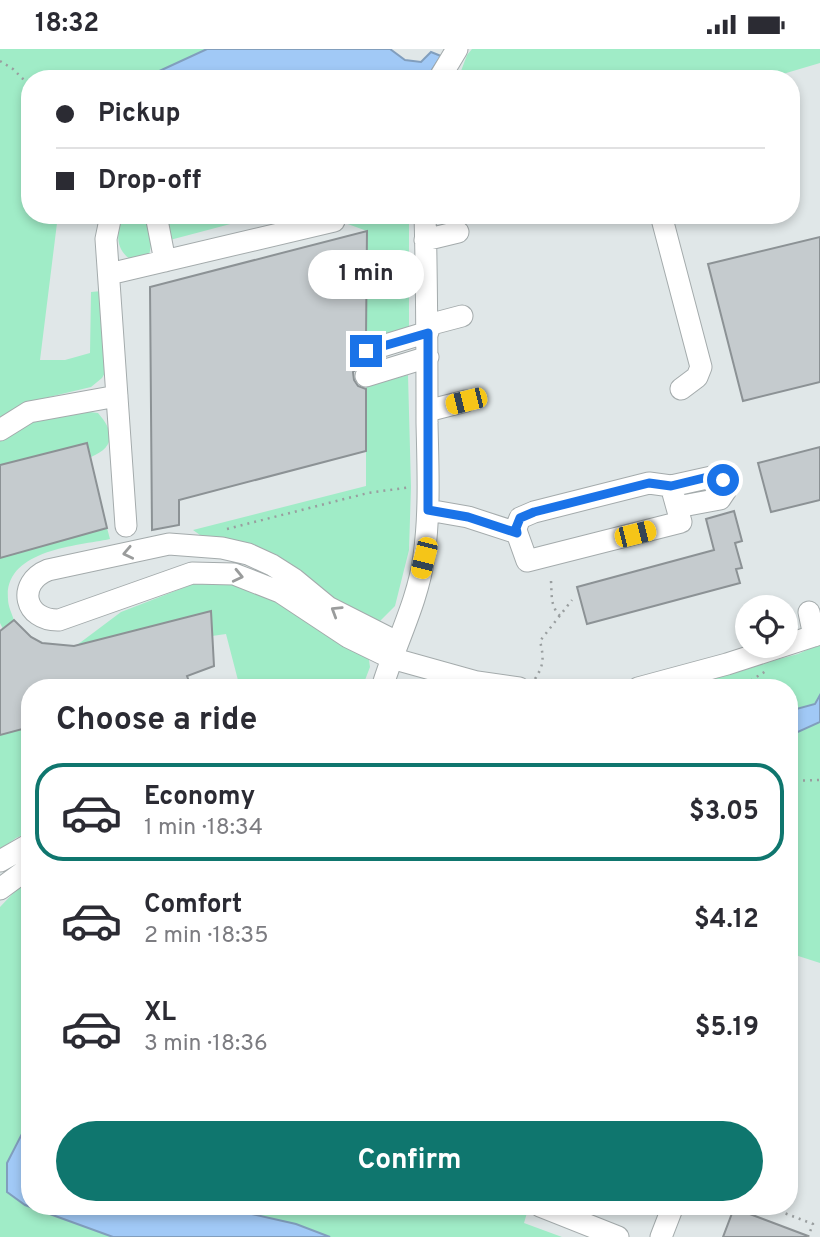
<!DOCTYPE html>
<html lang="en">
<head>
<meta charset="utf-8">
<style>
	body { margin:0; font-family:Overpass,sans-serif; background:#f7f7f7; color:#2b2b33; height:100vh; display:flex; flex-direction:column; font-size:26px; white-space:nowrap }
	* { box-sizing:border-box; margin:0 }
	p { font-size:23px; color:#7c7c81 }
	.icon { flex:none; width:38px; height:38px; fill:none; stroke:currentColor; stroke-width:2; stroke-linecap:round; stroke-linejoin:round }
	.map { position:relative; flex:1; overflow:hidden }
	.drawer { position:absolute; left:21px; top:630px; width:777px; height:536px; display:flex; flex-direction:column; background:#fff; border-radius:28px; box-shadow:0 4px 10px #0003 }
	.drawer>* { flex:none }
	.top-card { position:absolute; left:21px; top:21px; width:779px; height:154px; border-radius:28px; box-shadow:0 4px 10px #0003; display:grid; align-content:center; height:154px; padding:0 35px; background:#fff }
	.fabs { position:absolute; left:735px; top:546px; display:grid; gap:14px }
	.fabs a { display:grid; place-items:center; width:63px; height:63px; border-radius:50%; background:#fff; box-shadow:0 4px 10px #0003; font-size:35px }
	.end { position:absolute; width:32px; height:32px; margin:-16px; border:9px solid #1a73e8; background:#fff; box-shadow:0 0 0 4px #fff }
	.from { border-radius:50% }
	.bubble { position:absolute; height:49px; border-radius:24px; background:#fff; box-shadow:0 4px 10px #0003; font-size:23px; font-weight:700; line-height:49px; text-align:center }
	.car { position:absolute; width:21px; height:42px; margin:-21px -10px; border-radius:9px; box-shadow:0 0 5px 2px #0007; background:linear-gradient(#f5c518 24%,#345 0 40%,#f5c518 0 76%,#345 0 86%,#f5c518 0) }
	.top-card b { display:flex; align-items:center; gap:24px; height:66px; font-size:26px }
	.top-card b+b { border-top:2px solid #e1e1e2 }
	.top-card i { width:18px; height:18px; background:#2b2b33 }
	ul { padding:0; list-style:none }
	li { display:flex; align-items:center; gap:21px; height:98px; margin:0 14px 10px; padding:0 21px; border:4px solid transparent; border-radius:28px }
	li div { flex:1 }
	li b { display:block; font-size:26px }
	li em { font-style:normal; font-weight:700 }
	li.on { border-color:#0f766e }
	li>.icon { width:63px; height:63px; stroke-width:1.5 }
	h2 { padding:0 35px; font-size:32px; line-height:84px }
	.action { display:flex; gap:14px; margin-top:auto; padding:14px 35px }
	.action a { flex:1; height:80px; border-radius:42px; background:#0f766e; color:#fff; font-size:28px; font-weight:700; line-height:80px; text-align:center }
	.status { display:flex; justify-content:space-between; align-items:center; height:49px; padding:0 35px; background:#fff; direction:ltr }
	.status svg { height:19px; fill:currentColor }
	.map>svg:first-child { display:block }
	.green { fill:#a0ecc7 }
	.water { fill:#a1c9f6; stroke:#819ebd; stroke-width:2 }
	.building { fill:#c5cbce; stroke:#8c9295; stroke-width:2 }
	.lines { fill:none; stroke-linecap:round; stroke-linejoin:round }
	.minor-casing { stroke:#a4abac; stroke-width:23 }
	.path { stroke:#999e9f; stroke-width:2.5; stroke-dasharray:2 5; stroke-linecap:butt }
	.minor { stroke:#fff; stroke-width:21 }
	.oneway { stroke:#9a9c9c }
	.route { stroke:#1a73e8; stroke-width:9 }
</style>
</head>
<body>
<div class="status"><b>18:32</b><svg viewBox="0 0 49 12"><path d="M0 12V9h3v3zM5 12V6h3v6zM10 12V3h3v9zM15 12V0h3v12zM26 1h20v11H26zM47 4h2v5h-2z"/></svg></div>
<div class="map">
<svg width="820" height="1188" viewBox="0 0 820 1188">
	<rect width="100%" height="100%" fill="#e0e7e8"/>
	<path class="green" d="M0 0H207L142 30H30V166H58L40 311H65L90 304 91 243 102 242 110 315 102 329 91 338 28 353 0 373Z
		M472 0H820V14L766 30H458L467 6Z
		M122 166H265L151 196 149 207 135 213C115 203 116 186 122 166Z
		M323 166H409V279L366 290 367 182Z
		M408 326 411 438 409 501 395 557 380 572 368 574 207 491 193 481 366 437V337Z
		M82 362 98 364C114 382 116 398 91 408L87 394 0 416V389L18 375Z
		M107 479 110 490C76 497 4 501 8 550 8 557 12 565 14 571L3 580 0 574V509Z
		M206 530 260 538 368 604 370 618 362 639H240L226 585 212 587 211 562 77 596 121 563Z
		M820 595V914L789 904V639H670L798 605Z
		M30 678V783L16 789 0 801V686Z
		M30 832V1157H529L524 1174 562 1188H0V858L19 838Z"/>
	<path class="water" d="M207 0H390L405 11 421 13 431 3 441 7 426 30H142Z
		M820 646V673L789 687V662L815 655Z
		M30 1074V1157H217L296 1175 330 1188H113L25 1156 7 1143V1114L27 1075Z"/>
	<path class="building" d="M367 182 366 288 357 293 353 300 354 306 362 314 353 323 354 331 358 337 366 340V402L179 451V476L152 481 150 238Z
		M820 188V333L743 352 708 215Z
		M87 394 107 479 0 509V416Z
		M820 398V451L771 463 758 414Z
		M734 462 742 492 735 494 742 519 736 520 740 534 587 575 577 538 714 501 706 470Z
		M211 562 214 617 187 627 190 635 177 639H30V678L0 686V582L14 571 31 588 42 594 74 597Z
		M734 1159 808 1187 807 1188H723Z"/>
	<g class="lines">
		<defs>
			<path id="minor" d="M439 30 457 0
				M111 166 106 190 126 477
				M156 166 165 212
				M661 166 701 318 697 328 681 340
				M425 191 458 183
				M109 225 334 172V166
				M428 276 462 267
				M366 302 428 283
				M366 327 428 308
				M427 362 466 352
				M0 381 29 363 117 347
				M649 434 671 437 681 473 527 512 517 484 516 479 520 469 534 463Z
				M671 437 716 427 723 431 726 441 720 450 677 458
				M428 461 468 468 517 484
				M809 563 814 587
				M397 593 328 558 294 530 272 516 248 505 222 499 169 495 48 521C16 534 24 572 59 571L192 524 234 525 280 543 348 588 391 609 477 633 519 639
				M382 639C395 595 418 553 424 507 430 463 428 418 427 374 427 305 427 236 425 166
				M638 639 727 615 820 585
				M0 812 30 795
				M0 840 30 818
				M540 1157 618 1188
				M661 1188 673 1157"/>
		</defs>
		<use href="#minor" class="minor-casing"/>
		<path class="path" d="M0 12 13 20 30 37
			M227 480 368 444 411 438
			M551 532C552 545 550 557 560 567
			M535 630C544 616 544 609 540 592L572 551
			M739 639 766 622
			M789 732 820 731
			M766 1157 813 1175 808 1188"/>
		<use href="#minor" class="minor"/>
	</g>
	<defs><path id="oneway-chevron" d="M-2-3.5L2.5 0L-2 3.5" fill="none" stroke-width="1.6" stroke-linecap="round" stroke-linejoin="round" transform="scale(1.75)"/></defs>
	<g class="oneway">
		<use href="#oneway-chevron" transform="translate(128 504) rotate(168)"/>
		<use href="#oneway-chevron" transform="translate(238 527) rotate(13)"/>
		<use href="#oneway-chevron" transform="translate(336 562) rotate(-148)"/>
	</g>
	<g class="lines">
		<path class="route" d="M366 302 428 284V461L468 468 517 484 516 479 520 469 534 463 649 434 671 437 716 426 723 431"/>
	</g>
</svg>
<div class="fabs">
<a><svg class="icon" aria-label="locate" viewBox="0 0 24 24"><circle cx="12" cy="12" r="6"/><path d="M12 2v4M12 18v4M2 12h4M18 12h4"/></svg></a>
</div>
<i class="end from" style="left:723px;top:431px"></i>
<i class="end" style="left:366px;top:302px"></i>
<div class="bubble" style="left:308px;top:201px;width:116px">1 min</div>
<i class="car" style="left:466px;top:352px;rotate:256deg"></i>
<i class="car" style="left:635px;top:485px;rotate:76deg"></i>
<i class="car" style="left:424px;top:509px;rotate:194deg"></i>
<div class="top-card">
<b><i class="from"></i>Pickup</b>
<b><i></i>Drop-off</b>
</div>
<section class="drawer">
<h2>Choose a ride</h2>
<ul>
<li class="on"><svg class="icon" aria-label="car" viewBox="0 0 24 24"><path d="M5 17H2v-5l4-1 3-4h7l3 4 3 1v5h-3M9 17h6M6 11h13"/><circle cx="7" cy="17" r="2"/><circle cx="17" cy="17" r="2"/></svg><div><b>Economy</b><p>1 min · 18:34</p></div><em>$3.05</em></li>
<li><svg class="icon" aria-label="car" viewBox="0 0 24 24"><path d="M5 17H2v-5l4-1 3-4h7l3 4 3 1v5h-3M9 17h6M6 11h13"/><circle cx="7" cy="17" r="2"/><circle cx="17" cy="17" r="2"/></svg><div><b>Comfort</b><p>2 min · 18:35</p></div><em>$4.12</em></li>
<li><svg class="icon" aria-label="car" viewBox="0 0 24 24"><path d="M5 17H2v-5l4-1 3-4h7l3 4 3 1v5h-3M9 17h6M6 11h13"/><circle cx="7" cy="17" r="2"/><circle cx="17" cy="17" r="2"/></svg><div><b>XL</b><p>3 min · 18:36</p></div><em>$5.19</em></li>
</ul>
<div class="action"><a>Confirm</a></div>
</section>
</div>
</body>
</html>
